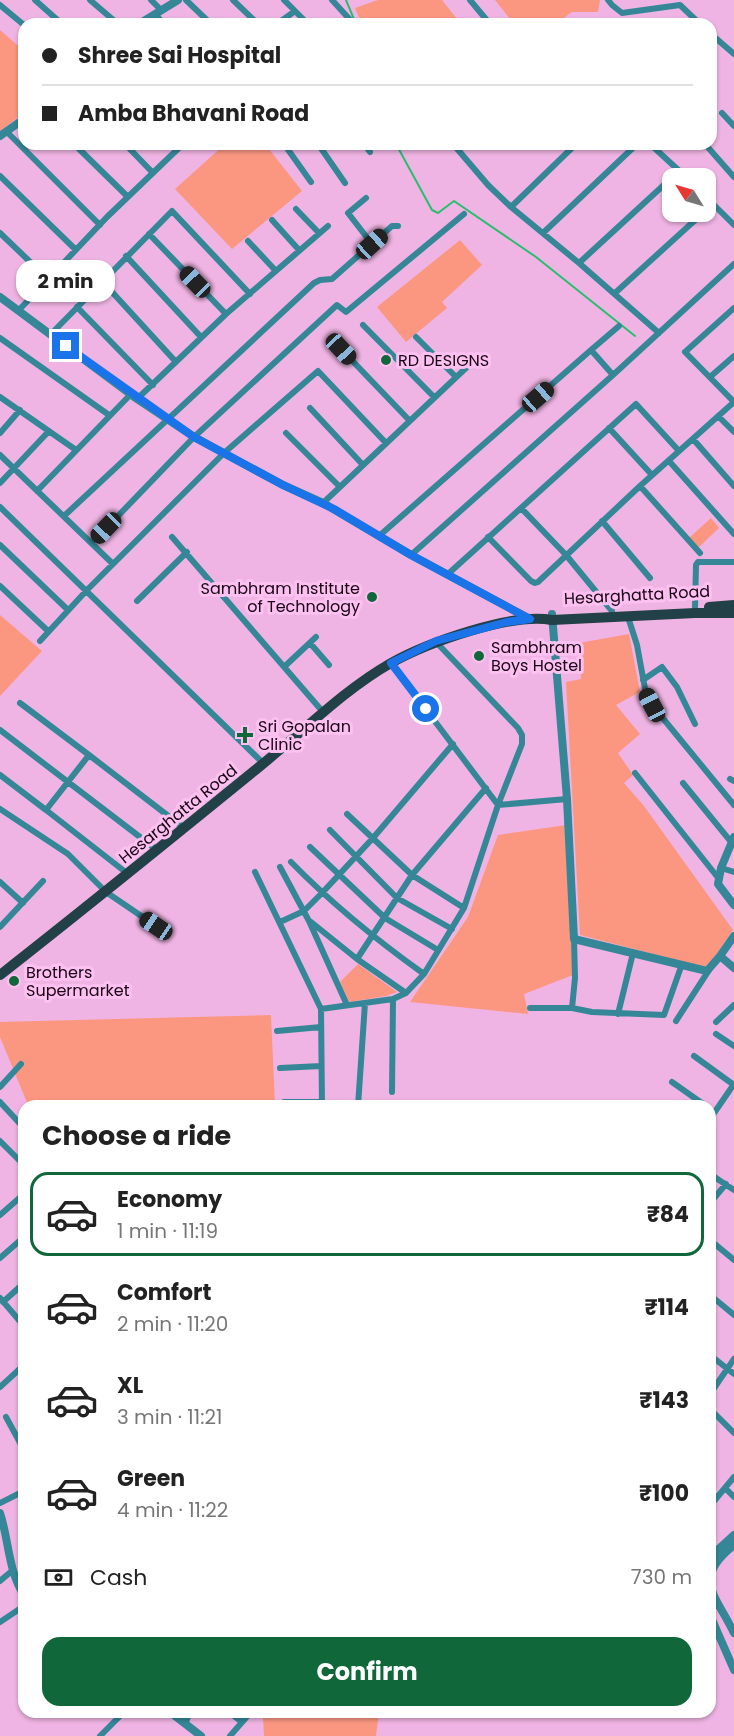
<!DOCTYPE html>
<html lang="en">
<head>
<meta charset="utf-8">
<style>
	body { margin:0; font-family:Poppins,sans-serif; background:#f2f2f2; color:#222; height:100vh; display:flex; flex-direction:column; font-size:22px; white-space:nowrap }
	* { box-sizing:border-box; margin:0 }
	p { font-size:20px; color:#767676 }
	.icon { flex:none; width:33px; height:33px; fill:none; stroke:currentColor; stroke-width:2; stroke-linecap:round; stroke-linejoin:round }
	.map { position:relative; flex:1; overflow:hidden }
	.sheet { position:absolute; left:18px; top:1100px; width:698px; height:618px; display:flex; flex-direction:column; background:#fff; border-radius:18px; box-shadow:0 2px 4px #0004 }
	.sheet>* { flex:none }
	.top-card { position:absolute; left:18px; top:18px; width:699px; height:132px; border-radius:18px; box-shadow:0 2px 4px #0004; display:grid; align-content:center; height:132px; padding:0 24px; background:#fff }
	.needle { width:39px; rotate:307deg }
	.buttons { position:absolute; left:662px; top:168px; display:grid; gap:12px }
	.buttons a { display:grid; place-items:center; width:54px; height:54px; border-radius:12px; background:#fff; box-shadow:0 2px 4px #0004; font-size:30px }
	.end { position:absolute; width:27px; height:27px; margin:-14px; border:8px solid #1a73e8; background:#fff; box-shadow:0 0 0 3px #fff }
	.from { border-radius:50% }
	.bubble { position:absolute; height:42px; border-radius:18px; background:#fff; box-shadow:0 2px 4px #0004; font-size:20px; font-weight:700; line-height:42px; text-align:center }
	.car { position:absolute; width:18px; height:36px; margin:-18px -9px; border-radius:8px; box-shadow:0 0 4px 2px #0007; background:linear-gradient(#222 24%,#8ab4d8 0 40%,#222 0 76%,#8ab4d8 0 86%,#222 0) }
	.top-card b { display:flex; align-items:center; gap:21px; height:57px; font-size:22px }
	.top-card b+b { border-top:2px solid #e0e0e0 }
	.top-card i { width:15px; height:15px; background:#222 }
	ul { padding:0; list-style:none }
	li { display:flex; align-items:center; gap:18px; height:84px; margin:0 12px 9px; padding:0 12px; border:3px solid transparent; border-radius:18px }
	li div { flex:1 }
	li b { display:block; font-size:22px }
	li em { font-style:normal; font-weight:700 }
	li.on { border-color:#10683a }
	li>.icon { width:54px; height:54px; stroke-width:1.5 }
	h2 { padding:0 24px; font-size:27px; line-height:72px }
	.pay { display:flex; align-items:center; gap:15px; height:66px; padding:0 24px; font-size:22px }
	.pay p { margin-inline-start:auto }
	.primary-button { display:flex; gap:12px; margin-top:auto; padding:12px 24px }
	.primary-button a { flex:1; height:69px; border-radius:18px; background:#10683a; color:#fff; font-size:24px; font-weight:700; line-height:69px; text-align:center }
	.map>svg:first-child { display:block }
	.green { fill:#fb9780 }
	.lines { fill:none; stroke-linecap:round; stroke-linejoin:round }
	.stream { stroke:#27be6e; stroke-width:2 }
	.minor { stroke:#358798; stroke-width:6 }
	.tertiary { stroke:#358798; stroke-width:8 }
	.primary { stroke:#214047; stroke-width:10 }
	.route { stroke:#1a73e8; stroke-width:8 }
	.poi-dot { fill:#10683a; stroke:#fcc1f0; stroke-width:2 }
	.labels { text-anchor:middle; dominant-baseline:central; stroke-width:6; stroke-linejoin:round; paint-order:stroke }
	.poi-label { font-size:16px; fill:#180515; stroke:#fcc1f0; text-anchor:start }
	.street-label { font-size:16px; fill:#180515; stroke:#fcc1f0 }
</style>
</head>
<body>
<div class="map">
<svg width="734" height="1736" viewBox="0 0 734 1736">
	<rect width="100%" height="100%" fill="#efb4e3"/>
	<path class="green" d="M378 0H442L461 24H362L355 8Z
		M495 0H600L598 12H572L555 24H514Z
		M0 30 24 51V113L0 131Z
		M225 144H265L302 191 232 249 175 189Z
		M460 240 482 265 442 302 447 308 406 342 377 307Z
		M711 518 719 528 698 548 689 538Z
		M0 615 42 651 0 696Z
		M629 634 640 692 616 705 640 734 618 753 633 775 624 783 644 806 733 930 707 968 580 935 566 682 581 679 579 643Z
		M566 825 573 975 524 994 528 1014 410 1002 468 917 498 835Z
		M358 964 397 992 386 996 349 1002 340 982Z
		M271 1015 275 1105H28L0 1037V1022Z
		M266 1712H379L376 1736H264L263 1717Z"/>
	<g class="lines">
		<path class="stream" d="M346 0 356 24
			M396 144 432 210 438 213 454 201 536 257 635 336"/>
		<path class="minor" d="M35 0 62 24
			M90 0 118 24
			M151 0 161 10
			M186 0 211 24
			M233 0 258 24
			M332 0 353 23
			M470 0 490 24
			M608 0 612 5 622 13 680 5 700 24
			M0 5 24 25
			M295 11 308 24
			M155 14 164 24
			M277 24 295 11 284 0
			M711 34 734 54
			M722 113 734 126
			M6 131 100 225
			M74 144 128 197
			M125 144 153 173
			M284 144 311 182
			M318 144 345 183
			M364 144 370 152
			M453 144 488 185 511 207 579 263 659 333
			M650 144 687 178
			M705 144 734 177
			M0 176 76 250
			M705 196 734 225
			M366 198 348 213 372 244
			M511 207 576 144
			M296 209 319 233
			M272 220 299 250
			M0 233 48 279
			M543 233 637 144
			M149 234 226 314
			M248 241 275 270
			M126 256 201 337
			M579 263 679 171
			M102 281 176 362
			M615 293 704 212
			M77 307 153 385
			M18 311 107 217 183 144
			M363 325 434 397
			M50 335 172 211 250 294
			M416 337 456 377
			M0 338 109 415
			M341 349 409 420
			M591 350 619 326
			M710 377 734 356
			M0 397 76 450
			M137 399 226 314 328 226
			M734 402 685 352 734 308
			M310 408 363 465
			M718 416 734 432
			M609 428 652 475
			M0 433 20 410
			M286 433 340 487
			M693 439 734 486
			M0 455 113 564
			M669 461 734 534
			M0 483 49 431
			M640 486 700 553
			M37 491 131 394
			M323 503 467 367
			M0 507 264 764
			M64 516 314 283 320 280 332 279 392 226H398
			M602 521 650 578
			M379 536 591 350 613 375
			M172 537 323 712
			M488 537 531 581 535 583 538 582 640 486 734 402
			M92 543 194 437 337 305 346 312 464 214
			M0 545 68 610
			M411 555 613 375 734 264
			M448 574 521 508
			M0 586 48 631
			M137 601 187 552
			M695 607 696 565 698 562H734
			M612 617V611L566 555 521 508 636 404 679 451
			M628 617 637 645 646 694 652 705 734 805
			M40 641 87 590 224 453 318 371 386 443
			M436 642 518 728 522 735V744L498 805 567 799
			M310 643 329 665
			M284 667 316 637
			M643 680 662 667 677 687 695 724
			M20 703 89 755
			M0 730 157 850
			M635 773 719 879
			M0 775 46 810
			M730 779 734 781
			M683 783 732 843 734 844
			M0 809 68 854 106 892 156 926
			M347 814 412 875 464 908
			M330 830 397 898 452 929
			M310 847 385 918 438 950
			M291 862C333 905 375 939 424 974
			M280 867 309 921 347 1005
			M721 868 734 872
			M255 872 321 1009 322 1106
			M128 874 46 810 89 755 184 828
			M0 882 23 903
			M280 922 304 911 322 893 373 838 453 744
			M311 922 357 959
			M0 927 43 881
			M574 939 575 978 572 1008 592 1012 664 1015 682 964
			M406 993 357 959 412 875 486 788
			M530 1008H572
			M321 1009 393 999 406 993 424 974 464 908 498 805 391 663
			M618 1014 633 953
			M676 1021 709 970
			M716 1022 734 1005
			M277 1031 321 1027
			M716 1034 734 1046
			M694 1056 734 1085
			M280 1068 321 1066
			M672 1082 706 1106
			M0 1087 21 1064
			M392 1092 393 999
			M0 1102 24 1128
			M284 1102H322
			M358 1106 365 1003
			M710 1119 734 1084
			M0 1141 23 1164
			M710 1174 734 1190
			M710 1203 726 1184
			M0 1215 24 1194
			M710 1240 734 1260
			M0 1258 24 1237
			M710 1295 734 1315
			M0 1298 24 1326
			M3 1302 24 1283
			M710 1355 734 1374
			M0 1387 24 1365
			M710 1394 734 1359
			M710 1409 734 1433
			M6 1417 24 1450
			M725 1488 734 1497
			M0 1503 24 1491
			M710 1506 734 1477
			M0 1581 13 1570
			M0 1622 24 1606
			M229 1712 242 1722
			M185 1724 190 1712
			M100 1736 124 1712
			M230 1736 251 1712"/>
		<path class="tertiary" d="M139 24 178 0
			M0 136 24 119
			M0 297 137 399 194 437 283 485 323 503 411 555 530 619
			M552 614 567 799 574 939 707 971 720 956
			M734 837 721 868 718 884 734 905
			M734 936 720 956 734 968
			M0 1513C9 1540 8 1571 24 1595
			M734 1545C691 1579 716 1595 734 1633
			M710 1557 734 1535
			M710 1615 734 1670
			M170 1712 201 1736"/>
		<path class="primary" d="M709 607 734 605
			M0 975C87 907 173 837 259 767 303 732 342 691 391 663 427 643 512 612 552 620L695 613H734"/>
	</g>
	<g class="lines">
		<path class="route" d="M66 346 194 437 283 485 334 509 411 555 530 619 507 622 436 641 391 663 426 709"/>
	</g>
	<g class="poi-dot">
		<circle cx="386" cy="360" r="6"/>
		<circle cx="372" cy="597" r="6"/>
		<circle cx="479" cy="656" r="6"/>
		<path d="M242 726h6v6h6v6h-6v6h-6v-6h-6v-6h6z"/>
		<circle cx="14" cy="981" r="6"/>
	</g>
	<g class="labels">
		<g class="poi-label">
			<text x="398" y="360">RD DESIGNS</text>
			<text x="360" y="588" text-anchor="end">Sambhram Institute<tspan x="360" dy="18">of Technology</tspan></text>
			<text x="491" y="647">Sambhram<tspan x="491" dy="18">Boys Hostel</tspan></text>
			<text x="258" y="726">Sri Gopalan<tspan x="258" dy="18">Clinic</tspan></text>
			<text x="26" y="972">Brothers<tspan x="26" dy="18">Supermarket</tspan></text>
		</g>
		<g class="street-label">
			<text transform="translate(637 595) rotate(-3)">Hesarghatta Road</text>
			<text transform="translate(178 814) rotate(-39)">Hesarghatta Road</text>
		</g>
	</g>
</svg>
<div class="buttons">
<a><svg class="needle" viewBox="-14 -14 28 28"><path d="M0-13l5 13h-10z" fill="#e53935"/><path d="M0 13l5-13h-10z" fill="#767676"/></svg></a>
</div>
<i class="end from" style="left:426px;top:709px"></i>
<i class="end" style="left:66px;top:346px"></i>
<div class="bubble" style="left:16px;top:260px;width:99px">2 min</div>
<i class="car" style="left:372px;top:244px;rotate:48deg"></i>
<i class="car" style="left:195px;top:282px;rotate:316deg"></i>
<i class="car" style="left:341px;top:349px;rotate:137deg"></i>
<i class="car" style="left:538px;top:397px;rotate:49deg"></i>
<i class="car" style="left:106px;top:528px;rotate:224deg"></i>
<i class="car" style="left:652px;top:705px;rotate:332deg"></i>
<i class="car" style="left:156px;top:926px;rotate:304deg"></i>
<div class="top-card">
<b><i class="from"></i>Shree Sai Hospital</b>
<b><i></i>Amba Bhavani Road</b>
</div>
<section class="sheet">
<h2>Choose a ride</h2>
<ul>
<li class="on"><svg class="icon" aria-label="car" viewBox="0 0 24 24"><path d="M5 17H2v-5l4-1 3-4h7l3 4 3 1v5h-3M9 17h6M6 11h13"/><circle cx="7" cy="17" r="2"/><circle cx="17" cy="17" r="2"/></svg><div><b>Economy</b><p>1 min · 11:19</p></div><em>₹84</em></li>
<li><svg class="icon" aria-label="car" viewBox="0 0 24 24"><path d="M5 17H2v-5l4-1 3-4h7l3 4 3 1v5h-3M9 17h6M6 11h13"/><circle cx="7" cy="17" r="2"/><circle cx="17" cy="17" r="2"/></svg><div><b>Comfort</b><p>2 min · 11:20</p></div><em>₹114</em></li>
<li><svg class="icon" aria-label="car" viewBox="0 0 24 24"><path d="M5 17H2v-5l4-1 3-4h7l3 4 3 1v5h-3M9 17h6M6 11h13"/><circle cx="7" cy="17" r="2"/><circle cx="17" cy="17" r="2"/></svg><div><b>XL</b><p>3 min · 11:21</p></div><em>₹143</em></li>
<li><svg class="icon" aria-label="car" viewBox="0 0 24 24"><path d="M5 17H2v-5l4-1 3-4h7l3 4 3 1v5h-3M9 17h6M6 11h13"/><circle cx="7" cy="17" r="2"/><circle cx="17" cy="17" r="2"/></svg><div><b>Green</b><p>4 min · 11:22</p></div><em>₹100</em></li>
</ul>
<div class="pay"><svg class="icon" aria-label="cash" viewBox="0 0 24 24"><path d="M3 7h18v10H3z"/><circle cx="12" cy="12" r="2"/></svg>Cash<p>730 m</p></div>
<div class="primary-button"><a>Confirm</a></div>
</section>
</div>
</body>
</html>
